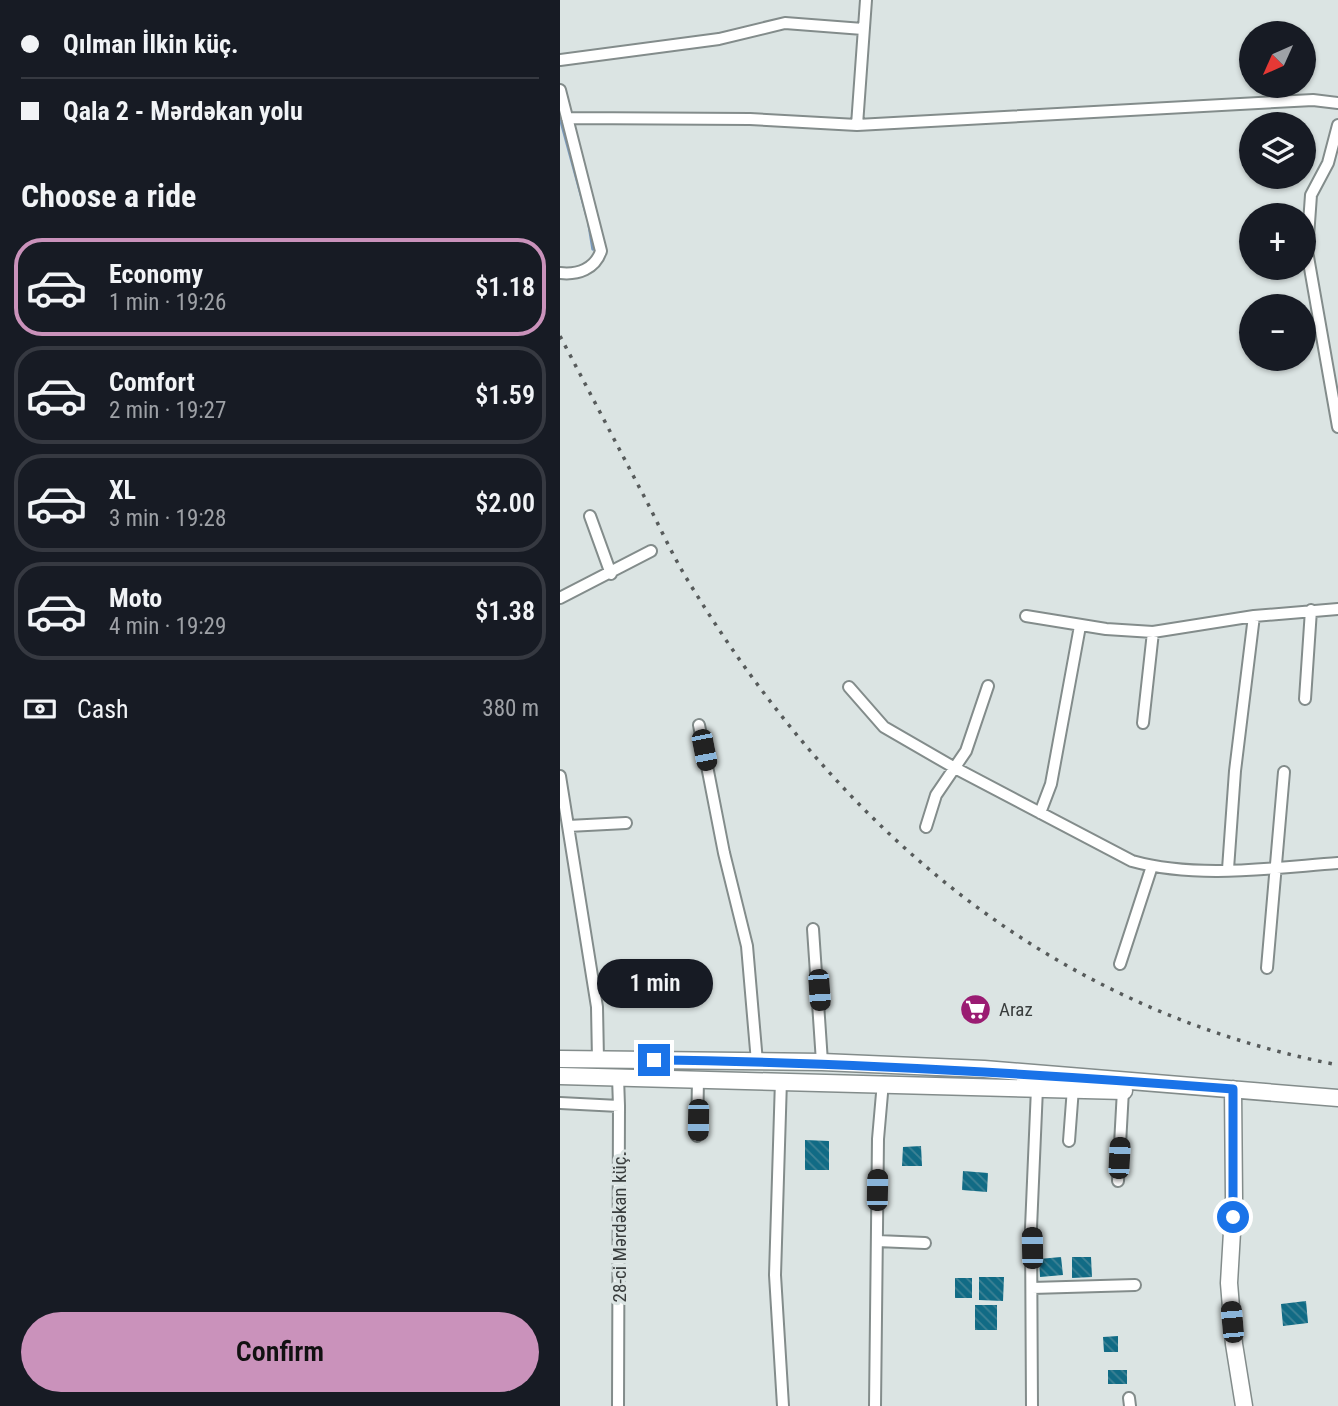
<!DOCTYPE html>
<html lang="en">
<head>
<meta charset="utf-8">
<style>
	body { margin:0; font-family:"Roboto Condensed",sans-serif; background:#20242c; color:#f1f3f6; height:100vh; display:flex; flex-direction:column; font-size:26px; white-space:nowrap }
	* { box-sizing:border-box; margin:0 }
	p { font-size:23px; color:#9ea1a6 }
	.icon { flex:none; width:38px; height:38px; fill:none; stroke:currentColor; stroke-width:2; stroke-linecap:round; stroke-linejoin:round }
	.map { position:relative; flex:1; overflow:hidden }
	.details { display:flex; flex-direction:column; background:#171b24; width:560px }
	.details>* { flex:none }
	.banner { display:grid; align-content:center; height:154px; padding:0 21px; background:#171b24 }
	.needle { width:46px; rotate:225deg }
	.controls { position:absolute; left:679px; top:21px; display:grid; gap:14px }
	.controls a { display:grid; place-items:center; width:77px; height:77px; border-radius:50%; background:#171b24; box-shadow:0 2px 5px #0004; font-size:35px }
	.end { position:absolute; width:32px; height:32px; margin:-16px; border:9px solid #1a73e8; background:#fff; box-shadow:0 0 0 4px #fff }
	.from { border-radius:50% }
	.bubble { position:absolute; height:49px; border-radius:24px; background:#171b24; box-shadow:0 2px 5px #0004; font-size:23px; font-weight:600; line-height:49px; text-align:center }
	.car { position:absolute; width:21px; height:42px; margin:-21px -10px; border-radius:9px; box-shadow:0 0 5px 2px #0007; background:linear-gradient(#222 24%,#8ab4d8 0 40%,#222 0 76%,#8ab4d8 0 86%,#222 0) }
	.banner b { display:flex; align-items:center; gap:24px; height:66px; font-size:26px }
	.banner b+b { border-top:2px solid #363941 }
	.banner i { width:18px; height:18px; background:#f1f3f6 }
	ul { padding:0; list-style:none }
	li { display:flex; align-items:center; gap:21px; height:98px; margin:0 14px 10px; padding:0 7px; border:4px solid #363941; border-radius:28px }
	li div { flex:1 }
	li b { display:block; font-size:26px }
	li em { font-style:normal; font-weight:600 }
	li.current { border-color:#ca92bb }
	li>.icon { width:63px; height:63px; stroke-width:1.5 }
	h2 { padding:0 21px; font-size:32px; line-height:84px }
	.pay { display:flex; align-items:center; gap:18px; height:77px; padding:0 21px; font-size:26px }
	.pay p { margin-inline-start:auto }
	.button { display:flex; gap:14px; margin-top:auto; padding:14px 21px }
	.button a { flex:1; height:80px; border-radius:42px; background:#ca92bb; color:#111; font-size:28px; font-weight:600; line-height:80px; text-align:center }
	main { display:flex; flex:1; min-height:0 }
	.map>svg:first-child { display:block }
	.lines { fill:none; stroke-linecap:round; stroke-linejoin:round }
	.stream { stroke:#7999bc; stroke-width:3.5 }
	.building { fill:url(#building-back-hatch) }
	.street-casing { stroke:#838c8b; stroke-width:14 }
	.secondary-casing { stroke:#838c8b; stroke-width:19 }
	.street { stroke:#fff; stroke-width:10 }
	.secondary { stroke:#fff; stroke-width:16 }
	.rail { stroke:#575b5b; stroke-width:3.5; stroke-dasharray:3.5 7; stroke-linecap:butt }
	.route { stroke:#1a73e8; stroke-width:9 }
	.labels { text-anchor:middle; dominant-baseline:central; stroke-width:7; stroke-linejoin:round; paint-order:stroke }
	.poi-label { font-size:19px; fill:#393d3d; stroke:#dbe4e3; text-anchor:start }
	.street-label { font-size:19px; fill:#393d3d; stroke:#dbe4e3 }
</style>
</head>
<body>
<main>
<section class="details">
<div class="banner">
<b><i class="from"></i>Qılman İlkin küç.</b>
<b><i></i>Qala 2 - Mərdəkan yolu</b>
</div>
<h2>Choose a ride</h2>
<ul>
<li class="current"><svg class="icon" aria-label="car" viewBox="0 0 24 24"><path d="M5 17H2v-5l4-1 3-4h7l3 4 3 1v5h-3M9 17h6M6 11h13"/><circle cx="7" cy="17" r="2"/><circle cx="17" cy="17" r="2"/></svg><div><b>Economy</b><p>1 min · 19:26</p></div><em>$1.18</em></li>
<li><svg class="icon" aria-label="car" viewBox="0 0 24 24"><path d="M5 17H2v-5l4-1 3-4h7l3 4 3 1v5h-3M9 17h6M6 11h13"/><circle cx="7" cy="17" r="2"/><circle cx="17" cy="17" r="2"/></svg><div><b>Comfort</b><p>2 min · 19:27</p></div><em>$1.59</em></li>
<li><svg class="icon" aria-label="car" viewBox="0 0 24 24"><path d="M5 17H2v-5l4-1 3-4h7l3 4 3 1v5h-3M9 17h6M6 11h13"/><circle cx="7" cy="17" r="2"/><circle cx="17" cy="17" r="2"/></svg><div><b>XL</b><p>3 min · 19:28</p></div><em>$2.00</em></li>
<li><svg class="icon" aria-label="car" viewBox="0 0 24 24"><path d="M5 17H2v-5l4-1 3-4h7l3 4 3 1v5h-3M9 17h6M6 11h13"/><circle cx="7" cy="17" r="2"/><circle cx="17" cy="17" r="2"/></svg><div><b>Moto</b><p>4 min · 19:29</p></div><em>$1.38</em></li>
</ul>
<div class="pay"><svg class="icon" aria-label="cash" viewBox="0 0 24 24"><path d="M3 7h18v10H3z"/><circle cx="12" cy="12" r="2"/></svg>Cash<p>380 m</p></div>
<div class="button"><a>Confirm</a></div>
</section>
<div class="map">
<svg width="778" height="1406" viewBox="0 0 778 1406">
	<defs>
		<pattern id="building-back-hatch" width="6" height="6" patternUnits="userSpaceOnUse" patternTransform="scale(1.75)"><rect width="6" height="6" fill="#116b85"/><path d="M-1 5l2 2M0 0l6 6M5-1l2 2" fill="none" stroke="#3e8295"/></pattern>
	</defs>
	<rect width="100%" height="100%" fill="#dbe4e3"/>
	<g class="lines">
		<path class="stream" d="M0 117 27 216
			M29 224 33 249"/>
	</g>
	<path class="building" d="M245 1140 269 1141V1170H245Z
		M361 1146 362 1166H342L343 1147Z
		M403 1171 428 1173 427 1192 402 1190Z
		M501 1257 503 1275 480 1277 479 1259Z
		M512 1257H531L532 1277 512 1278Z
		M419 1277H444L443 1301 419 1300Z
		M395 1278H412V1298H395Z
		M746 1301 748 1323 723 1326 721 1304Z
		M415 1305H437V1330H415Z
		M558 1336V1352H544L543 1337Z
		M548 1370H567V1384H548Z"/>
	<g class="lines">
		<defs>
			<path id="street" d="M0 60 159 39 225 23 303 29
				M0 90 41 251C35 269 18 275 0 273
				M7 118 190 119 297 125 753 100 778 103
				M297 125 306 0
				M778 125 768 163 751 195 747 251 778 427
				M30 516 51 574
				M0 598 91 551
				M466 616 546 629 593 632 694 616 778 609
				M289 687 324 727 395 768 572 861C637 879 711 868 778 863
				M745 699 751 610
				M583 723 593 632
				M139 725 164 853 187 946 197 1062
				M0 776 37 1007 38 1060
				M480 813 491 784 520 626
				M8 826 66 823
				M366 827 376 795 406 751 428 686
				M668 869 675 771 694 616
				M253 929 262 1062
				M560 964 592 866
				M707 968 724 772
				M58 1077 59 1106
				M221 1080 215 1275 223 1406
				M0 1103 59 1106 58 1406
				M137 1136 138 1079
				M509 1141 513 1088
				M558 1181 563 1090
				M317 1241 365 1243
				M472 1288 575 1285
				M569 1398 570 1406
				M315 1406 318 1139 323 1082
				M472 1406 471 1228 477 1088"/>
			<path id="secondary" d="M0 1059 262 1062 424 1069 778 1098
				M0 1076 564 1091
				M673 1089 674 1198 669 1283 674 1344 684 1406"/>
		</defs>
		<use href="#street" class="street-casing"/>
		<use href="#secondary" class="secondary-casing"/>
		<use href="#street" class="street"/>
		<use href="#secondary" class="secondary"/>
		<path class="rail" d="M0 336C29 391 57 445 86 500 100 527 113 557 130 584 280 830 489 1009 778 1065"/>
	</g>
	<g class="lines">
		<path class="route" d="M94 1060C288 1062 480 1074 673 1089V1217"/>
	</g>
	<defs>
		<symbol id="supermarket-disc" viewBox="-11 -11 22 22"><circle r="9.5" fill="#9a1c72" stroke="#dbe4e3"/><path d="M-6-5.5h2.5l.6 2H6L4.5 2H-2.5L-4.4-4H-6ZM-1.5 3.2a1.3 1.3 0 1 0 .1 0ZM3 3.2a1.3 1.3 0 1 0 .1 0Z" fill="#fff"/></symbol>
	</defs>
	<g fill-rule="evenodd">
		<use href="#supermarket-disc" x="398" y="992" width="35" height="35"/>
	</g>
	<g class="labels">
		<g class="poi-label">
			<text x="439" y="1009">Araz</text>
		</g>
		<g class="street-label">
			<text transform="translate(59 1227) rotate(-90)">28-ci Mərdəkan küç.</text>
		</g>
	</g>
</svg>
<div class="controls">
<a><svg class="needle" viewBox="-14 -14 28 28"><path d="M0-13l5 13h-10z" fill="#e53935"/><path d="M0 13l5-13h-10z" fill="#9ea1a6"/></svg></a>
<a><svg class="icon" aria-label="layers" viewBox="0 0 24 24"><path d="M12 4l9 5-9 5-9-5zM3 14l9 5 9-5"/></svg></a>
<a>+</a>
<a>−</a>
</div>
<i class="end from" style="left:673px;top:1217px"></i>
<i class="end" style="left:94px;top:1060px"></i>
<div class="bubble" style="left:37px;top:959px;width:116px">1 min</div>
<i class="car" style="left:144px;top:750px;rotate:169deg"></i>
<i class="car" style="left:259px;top:990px;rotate:176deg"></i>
<i class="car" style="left:138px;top:1120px;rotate:181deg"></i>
<i class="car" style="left:559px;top:1158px;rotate:3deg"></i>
<i class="car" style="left:317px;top:1190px;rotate:1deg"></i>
<i class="car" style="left:472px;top:1248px;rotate:359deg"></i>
<i class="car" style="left:672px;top:1322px;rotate:355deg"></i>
</div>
</main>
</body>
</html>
